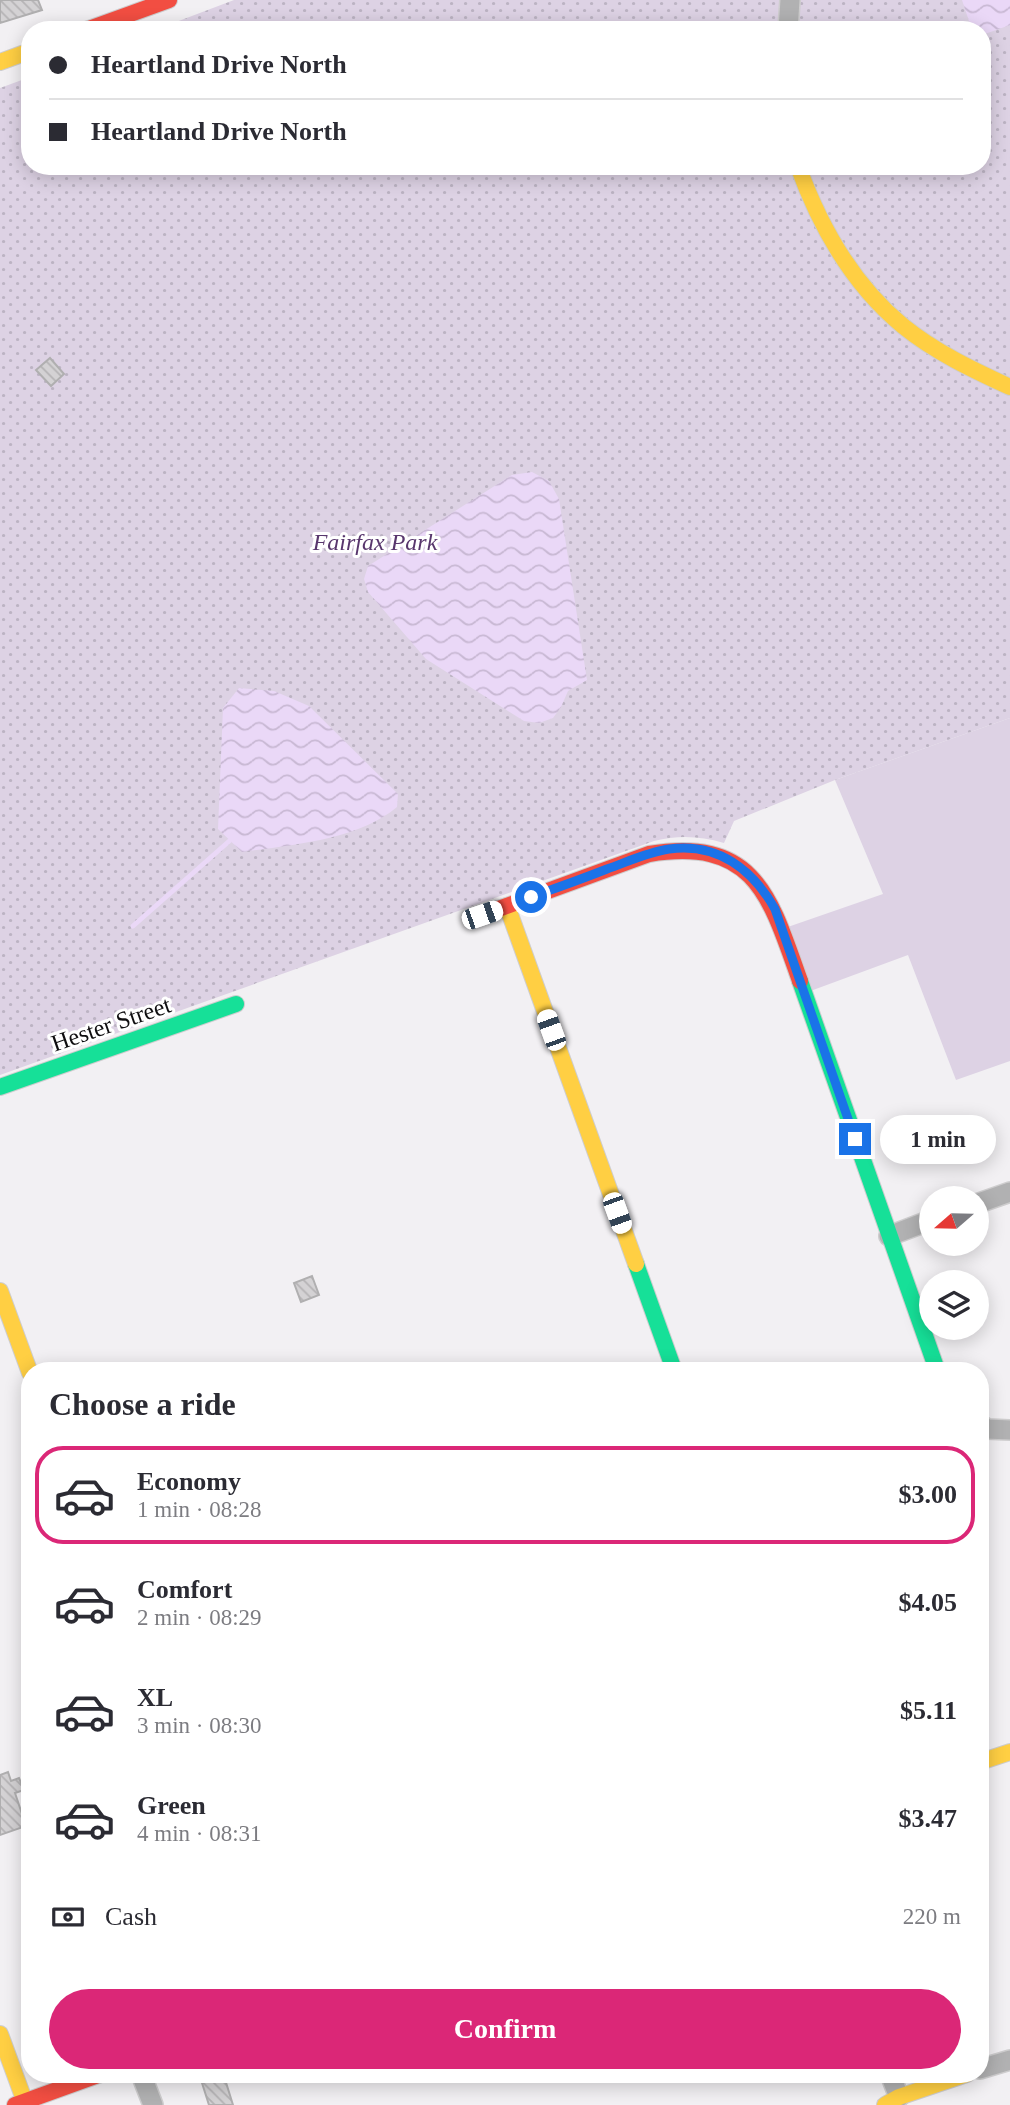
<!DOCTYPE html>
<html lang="en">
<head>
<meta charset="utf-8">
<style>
	body { margin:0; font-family:Georgia,serif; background:#f2f2f3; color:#2b2b33; height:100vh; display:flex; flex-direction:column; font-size:26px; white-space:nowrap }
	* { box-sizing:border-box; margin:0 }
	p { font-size:23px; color:#7c7c81 }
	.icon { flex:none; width:38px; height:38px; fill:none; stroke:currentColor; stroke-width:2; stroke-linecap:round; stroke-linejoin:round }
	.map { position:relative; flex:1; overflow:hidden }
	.details { position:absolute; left:21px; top:1362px; width:968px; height:721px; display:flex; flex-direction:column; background:#fff; border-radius:28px; box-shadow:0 4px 18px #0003 }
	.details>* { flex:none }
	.banner { position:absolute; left:21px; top:21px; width:970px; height:154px; border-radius:28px; box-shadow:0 4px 18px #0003; display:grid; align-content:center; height:154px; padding:0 28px; background:#fff }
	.needle { width:46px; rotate:250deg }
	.buttons { position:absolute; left:919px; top:1186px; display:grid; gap:14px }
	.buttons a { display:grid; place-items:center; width:70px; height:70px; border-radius:50%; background:#fff; box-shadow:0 4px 18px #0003; font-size:35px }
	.end { position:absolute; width:32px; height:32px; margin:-16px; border:9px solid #1a73e8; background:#fff; box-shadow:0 0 0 4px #fff }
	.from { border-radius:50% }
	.bubble { position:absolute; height:49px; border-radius:24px; background:#fff; box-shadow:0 4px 18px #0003; font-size:23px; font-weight:700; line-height:49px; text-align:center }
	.car { position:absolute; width:21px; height:42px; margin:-21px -10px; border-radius:9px; box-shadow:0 0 5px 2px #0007; background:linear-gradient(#fff 24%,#345 0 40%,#fff 0 76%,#345 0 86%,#fff 0) }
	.banner b { display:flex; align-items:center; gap:24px; height:66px; font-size:26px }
	.banner b+b { border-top:2px solid #e1e1e2 }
	.banner i { width:18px; height:18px; background:#2b2b33 }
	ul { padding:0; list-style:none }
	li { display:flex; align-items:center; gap:21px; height:98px; margin:0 14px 10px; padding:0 14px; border:4px solid transparent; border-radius:28px }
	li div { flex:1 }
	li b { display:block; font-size:26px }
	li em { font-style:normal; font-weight:700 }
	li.active { border-color:#db2777 }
	li>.icon { width:63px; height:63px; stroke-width:1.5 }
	h2 { padding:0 28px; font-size:32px; line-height:84px }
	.pay { display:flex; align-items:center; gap:18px; height:77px; padding:0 28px; font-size:26px }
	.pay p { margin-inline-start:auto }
	.cta { display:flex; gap:14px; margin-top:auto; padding:14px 28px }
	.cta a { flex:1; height:80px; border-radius:42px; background:#db2777; color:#fff; font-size:28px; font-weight:700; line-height:80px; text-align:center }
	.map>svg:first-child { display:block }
	.green { fill:#ddd2e4 }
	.park { fill:url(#park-dots) }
	.water { fill:url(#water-waves) }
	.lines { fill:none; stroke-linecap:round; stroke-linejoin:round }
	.stream { stroke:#ead8f7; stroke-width:5 }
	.building { fill:url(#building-back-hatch); stroke:#b0afb0; stroke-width:2 }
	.street-casing { stroke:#cecdce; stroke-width:22 }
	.fast-casing { stroke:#cecdce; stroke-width:18 }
	.slow-casing { stroke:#cecdce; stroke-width:18 }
	.jam-casing { stroke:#cecdce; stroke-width:18 }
	.street { stroke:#b1b1b2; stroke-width:19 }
	.fast { stroke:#16e098; stroke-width:16 }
	.slow { stroke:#ffcf43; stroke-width:16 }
	.jam { stroke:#f24e42; stroke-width:16 }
	.route { stroke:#1a73e8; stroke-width:9 }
	.labels { text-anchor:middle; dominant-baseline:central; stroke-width:6; stroke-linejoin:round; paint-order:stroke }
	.park-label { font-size:24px; font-style:italic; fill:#58366d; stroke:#fff }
	.street-label { font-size:24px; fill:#0f0e10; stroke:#fff }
</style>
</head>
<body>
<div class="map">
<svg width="1010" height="2105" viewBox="0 0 1010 2105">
	<defs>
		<pattern id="park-dots" width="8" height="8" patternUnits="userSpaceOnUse" patternTransform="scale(1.75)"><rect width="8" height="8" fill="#ddd2e4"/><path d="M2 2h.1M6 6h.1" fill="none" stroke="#bcb3c3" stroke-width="1.8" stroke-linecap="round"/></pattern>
		<pattern id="water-waves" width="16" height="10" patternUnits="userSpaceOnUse" patternTransform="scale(1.75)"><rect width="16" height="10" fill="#ead8f7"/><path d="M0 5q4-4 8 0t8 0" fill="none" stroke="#c8b8d3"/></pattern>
		<pattern id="building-back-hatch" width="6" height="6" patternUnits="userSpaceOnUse" patternTransform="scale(1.75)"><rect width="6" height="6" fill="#d4d2d4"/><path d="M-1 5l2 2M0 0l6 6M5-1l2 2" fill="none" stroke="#b5b3b5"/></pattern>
	</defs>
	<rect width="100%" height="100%" fill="#f2f0f3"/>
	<path class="green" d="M1010 718V1061L956 1080 908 955 805 993 782 929 883 894 835 780Z"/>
	<path class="park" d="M234 0H1010V718L835 780 734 821 724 843C699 836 679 835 654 841L0 1075V88L30 77V166H982V30H155Z"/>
	<path class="water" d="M962 0H1010V25L982 35V30H972Z
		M532 472 549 481 559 499 587 680 568 691 561 707 553 718 539 723 524 721 426 659 368 592 364 579 368 566 512 475Z
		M239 688 274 691 309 706 398 794 397 807C358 840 291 845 242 852L218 829 223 708Z"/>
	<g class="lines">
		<path class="stream" d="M133 926 235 836"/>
	</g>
	<path class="building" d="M0 0H38L42 10 0 23Z
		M50 358 64 374 51 386 36 370Z
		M312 1276 319 1295 301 1302 294 1283Z
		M8 1772 11 1781 19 1778 24 1790 15 1793 26 1826 0 1835V1775Z
		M224 2076 233 2105H209L202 2083Z"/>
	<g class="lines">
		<defs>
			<path id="street" d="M788 30 790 0
				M976 1204 1010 1192
				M889 1236 931 1220
				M980 1424 987 1429 1010 1430
				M980 2069 1010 2060
				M141 2074 153 2105
				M890 2074 899 2097"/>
			<path id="fast" d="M800 981 937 1370
				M0 1087 236 1004
				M636 1264 674 1370"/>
			<path id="slow" d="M0 62 30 51
				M798 166C820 227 852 284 903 326 935 352 973 370 1010 387
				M507 906 636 1264
				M0 1291 30 1373
				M980 1762 1010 1752
				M0 2034 25 2102
				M885 2105 899 2097 967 2074"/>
			<path id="jam" d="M86 30 169 0
				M482 915 649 854C755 837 770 896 800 981
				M15 2105 101 2074"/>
		</defs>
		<use href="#street" class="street-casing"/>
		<use href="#fast" class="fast-casing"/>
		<use href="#slow" class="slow-casing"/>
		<use href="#jam" class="jam-casing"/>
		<use href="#street" class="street"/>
		<use href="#fast" class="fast"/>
		<use href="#slow" class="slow"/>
		<use href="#jam" class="jam"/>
	</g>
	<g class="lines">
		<path class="route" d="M531 897C556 888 582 879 607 869 627 862 648 852 669 849 718 842 753 870 775 909L855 1139"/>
	</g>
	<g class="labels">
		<g class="park-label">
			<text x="375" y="542">Fairfax Park</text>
		</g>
		<g class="street-label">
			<text transform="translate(111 1024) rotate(-19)">Hester Street</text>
		</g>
	</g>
</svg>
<div class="buttons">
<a><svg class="needle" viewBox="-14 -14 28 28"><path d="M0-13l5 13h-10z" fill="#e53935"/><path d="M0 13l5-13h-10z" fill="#7c7c81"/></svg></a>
<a><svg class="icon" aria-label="layers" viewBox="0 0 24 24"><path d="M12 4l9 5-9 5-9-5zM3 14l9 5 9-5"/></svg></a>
</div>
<i class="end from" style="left:531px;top:897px"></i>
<i class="end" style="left:855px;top:1139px"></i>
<div class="bubble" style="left:880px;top:1115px;width:116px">1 min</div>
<i class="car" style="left:482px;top:915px;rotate:71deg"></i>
<i class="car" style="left:551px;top:1030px;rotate:340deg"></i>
<i class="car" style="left:617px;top:1213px;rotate:160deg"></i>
<div class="banner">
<b><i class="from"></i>Heartland Drive North</b>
<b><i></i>Heartland Drive North</b>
</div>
<section class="details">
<h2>Choose a ride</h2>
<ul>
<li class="active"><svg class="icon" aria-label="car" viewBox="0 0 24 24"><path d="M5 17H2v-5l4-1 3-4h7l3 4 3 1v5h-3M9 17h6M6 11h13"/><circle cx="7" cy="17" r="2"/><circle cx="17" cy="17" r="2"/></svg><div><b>Economy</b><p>1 min · 08:28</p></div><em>$3.00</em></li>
<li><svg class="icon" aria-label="car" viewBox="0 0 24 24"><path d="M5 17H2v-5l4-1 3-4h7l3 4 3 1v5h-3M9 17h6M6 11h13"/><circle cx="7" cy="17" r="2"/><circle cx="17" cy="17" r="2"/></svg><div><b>Comfort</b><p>2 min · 08:29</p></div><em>$4.05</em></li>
<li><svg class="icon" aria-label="car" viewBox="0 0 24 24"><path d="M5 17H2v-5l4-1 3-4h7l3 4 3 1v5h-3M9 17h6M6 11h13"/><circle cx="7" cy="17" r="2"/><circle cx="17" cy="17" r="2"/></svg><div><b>XL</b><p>3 min · 08:30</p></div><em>$5.11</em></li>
<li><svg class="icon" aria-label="car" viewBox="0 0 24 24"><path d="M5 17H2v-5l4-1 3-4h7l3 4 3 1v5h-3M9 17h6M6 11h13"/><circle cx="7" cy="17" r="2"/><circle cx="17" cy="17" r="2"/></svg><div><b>Green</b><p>4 min · 08:31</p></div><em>$3.47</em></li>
</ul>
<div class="pay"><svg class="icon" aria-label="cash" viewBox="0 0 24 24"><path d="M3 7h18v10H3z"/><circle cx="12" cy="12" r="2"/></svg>Cash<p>220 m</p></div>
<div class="cta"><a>Confirm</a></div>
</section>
</div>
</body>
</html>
